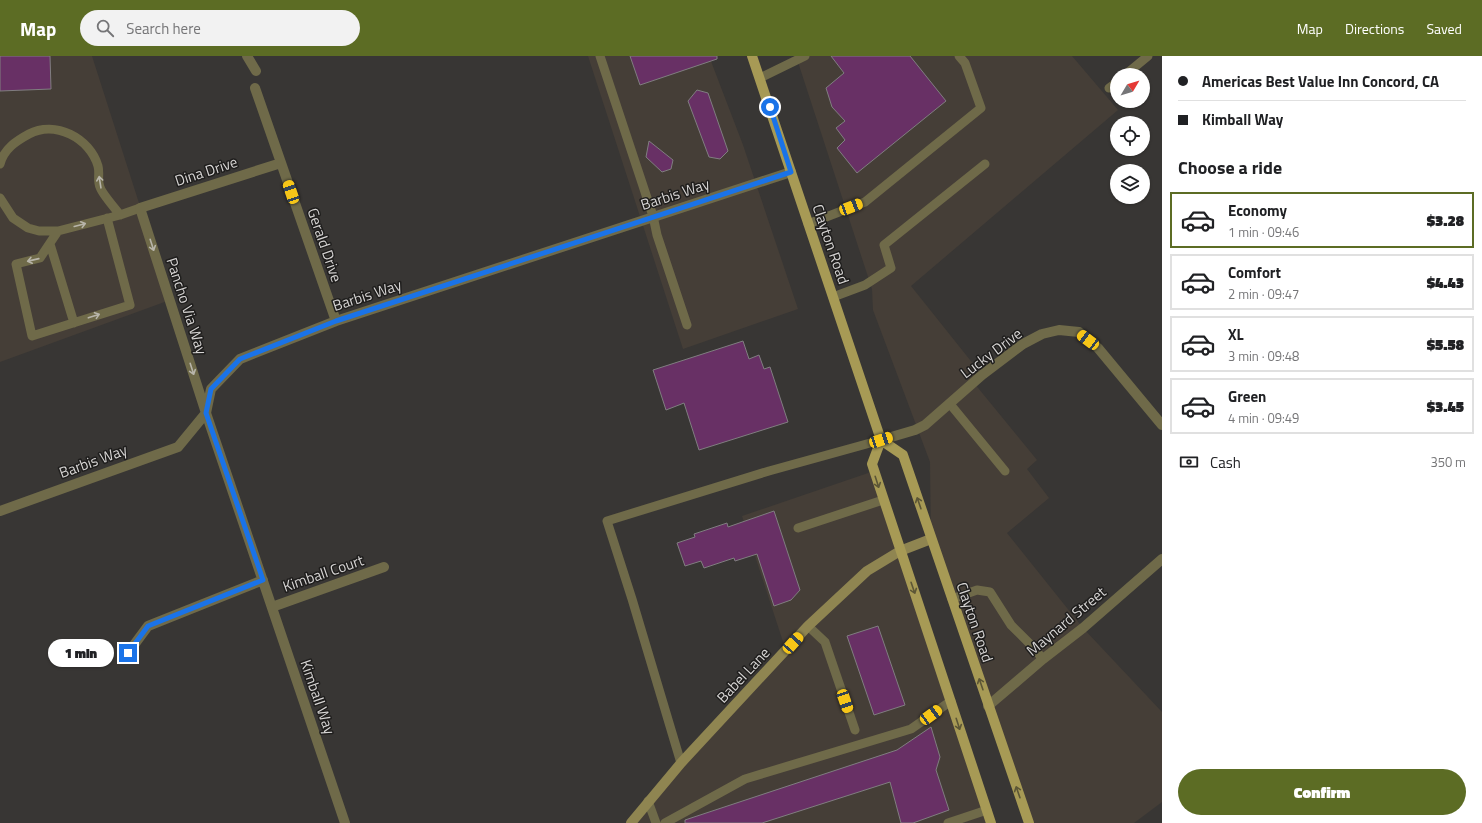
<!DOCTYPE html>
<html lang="en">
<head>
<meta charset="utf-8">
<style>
	body { margin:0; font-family:"Titillium Web",sans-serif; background:#f2f2f2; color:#202124; height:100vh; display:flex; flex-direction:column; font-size:15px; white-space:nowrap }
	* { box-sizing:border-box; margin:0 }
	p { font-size:13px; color:#757577 }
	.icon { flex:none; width:22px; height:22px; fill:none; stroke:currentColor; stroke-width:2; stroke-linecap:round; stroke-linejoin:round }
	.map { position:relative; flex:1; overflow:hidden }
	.sheet { display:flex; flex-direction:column; background:#fff; width:320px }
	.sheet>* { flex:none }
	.hud { display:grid; align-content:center; height:88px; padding:0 16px; background:#fff }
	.needle { width:26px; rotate:52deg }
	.controls { position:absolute; left:1110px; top:12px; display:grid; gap:8px }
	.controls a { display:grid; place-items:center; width:40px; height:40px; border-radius:50%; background:#fff; box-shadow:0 1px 3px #0004; font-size:20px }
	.end { position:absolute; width:18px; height:18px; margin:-9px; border:5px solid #1a73e8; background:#fff; box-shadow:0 0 0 2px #fff }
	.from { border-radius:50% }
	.bubble { position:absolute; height:28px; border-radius:14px; background:#fff; box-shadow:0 1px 3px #0004; font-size:13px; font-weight:800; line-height:28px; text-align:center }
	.car { position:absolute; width:12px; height:24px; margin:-12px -6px; border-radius:5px; box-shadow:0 0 3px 1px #0007; background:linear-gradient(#f5c518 24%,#345 0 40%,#f5c518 0 76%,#345 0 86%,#f5c518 0) }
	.hud b { display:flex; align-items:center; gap:14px; height:38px; font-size:15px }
	.hud b+b { border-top:1px solid #e0e0e0 }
	.hud i { width:10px; height:10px; background:#202124 }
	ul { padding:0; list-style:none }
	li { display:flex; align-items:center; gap:12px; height:56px; margin:0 8px 6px; padding:0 8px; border:2px solid #e0e0e0; border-radius:0px }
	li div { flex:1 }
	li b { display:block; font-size:15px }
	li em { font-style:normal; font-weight:800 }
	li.current { border-color:#5c6c24 }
	li>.icon { width:36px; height:36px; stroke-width:1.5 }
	h2 { padding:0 16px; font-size:18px; line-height:48px }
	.pay { display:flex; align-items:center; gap:10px; height:44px; padding:0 16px; font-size:15px }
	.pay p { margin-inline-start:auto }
	.button { display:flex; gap:8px; margin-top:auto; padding:8px 16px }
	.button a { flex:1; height:46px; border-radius:24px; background:#5c6c24; color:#fff; font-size:16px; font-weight:800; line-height:46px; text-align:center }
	header { display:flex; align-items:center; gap:24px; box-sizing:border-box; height:56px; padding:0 20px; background:#5c6c24; color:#fff }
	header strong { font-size:19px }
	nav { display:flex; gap:22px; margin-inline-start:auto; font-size:14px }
	.search { width:280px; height:36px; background:#f2f2f2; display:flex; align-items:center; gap:10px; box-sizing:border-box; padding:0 14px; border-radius:22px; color:#757577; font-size:15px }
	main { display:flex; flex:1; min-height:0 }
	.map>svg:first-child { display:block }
	.built { fill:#453e37 }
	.building { fill:#683065; stroke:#807e80 }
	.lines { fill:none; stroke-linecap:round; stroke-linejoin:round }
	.lane { stroke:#6f6a49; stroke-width:9 }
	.street { stroke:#6f6a49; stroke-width:10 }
	.secondary { stroke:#8f8551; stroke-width:10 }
	.primary { stroke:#a79a55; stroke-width:10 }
	.oneway { stroke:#b8b5aa }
	.oneway2 { stroke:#5c5636 }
	.route { stroke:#1a73e8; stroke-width:5 }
	.labels { text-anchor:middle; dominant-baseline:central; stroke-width:3; stroke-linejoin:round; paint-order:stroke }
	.street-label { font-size:15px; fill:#d7d5d4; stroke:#1f1e1d }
</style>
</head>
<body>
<header>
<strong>Map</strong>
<div class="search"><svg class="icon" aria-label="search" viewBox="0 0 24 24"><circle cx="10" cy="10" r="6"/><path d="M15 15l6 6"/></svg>Search here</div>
<nav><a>Map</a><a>Directions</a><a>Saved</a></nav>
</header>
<main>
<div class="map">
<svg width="1162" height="767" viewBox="0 0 1162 767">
	<rect width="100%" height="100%" fill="#383634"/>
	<path class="built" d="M0 0H92L170 244 0 306Z
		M588 0H709L743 89 798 253 683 293Z
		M796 0H1072L1118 54 911 230 982 319 974 327 1037 404 1027 413 1049 442 1007 477 1083 572 1162 656V746L1134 767H1029L931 483 930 406 873 254 872 233Z
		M874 415 991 767H631L786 595 742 460Z"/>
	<path class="building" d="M0 0H50L51 33 0 35Z
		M630 0H717V3L640 29Z
		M831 0H910L946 45 857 117 837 92 845 84 836 72 845 65 832 51 826 32 844 17Z
		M697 34 708 37 728 95 720 103 709 101 688 45Z
		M649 85 673 104 671 113 662 116 646 101Z
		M743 285 749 303 759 299 764 313 770 311 788 366 699 394 684 347 666 354 653 314Z
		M774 455 800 534 791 544 774 550 757 498 735 505 734 502 704 512 701 505 685 510 677 487 695 481 694 478 727 467 728 471Z
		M878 570 905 649 874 659 847 580Z
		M931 671 940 701 936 714 949 754 913 767H901L890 726 762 767H685V764L897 694Z"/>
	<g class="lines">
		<path class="lane" d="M600 0 653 160 657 179 687 269
			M1125 19 1148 0
			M760 22 805 0
			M1109 32 1117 26
			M0 108C4 93 16 85 29 78 55 64 90 82 98 110 100 117 97 125 100 131 102 138 115 152 120 159
			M0 142 13 162 28 172 39 175H58L120 159 140 152
			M808 168 865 146 981 52 965 7 959 0
			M58 175 40 202 16 208 32 280 130 249 107 162
			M50 188 74 267
			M833 241 865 229 891 212 884 189 985 108
			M950 348 1005 415
			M798 472 883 444
			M952 543 977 534 990 536 1011 569 1030 588 1043 603
			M808 570 825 586 855 674
			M681 707 632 543 607 465 769 415 881 384
			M648 745 656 767
			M665 767 745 723 911 673 951 645
			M948 767 987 754"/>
		<path class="street" d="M247 0 256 15
			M255 32 336 265
			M281 107 140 152 206 357 345 767
			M881 384 915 374 925 369 982 319 1023 288 1042 278 1059 274 1079 276 1098 292 1162 369
			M0 455 178 391 206 357 211 333 240 303 336 265 791 116
			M272 551 384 511
			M128 597 148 570 263 524
			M988 650 1043 603 1083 572 1162 503"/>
		<path class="secondary" d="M631 767 681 707 808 570 867 515 900 495 931 483"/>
		<path class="primary" d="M752 0 881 384 903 399 1029 767
			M881 384 872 408 991 767"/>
	</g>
	<defs><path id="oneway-shaft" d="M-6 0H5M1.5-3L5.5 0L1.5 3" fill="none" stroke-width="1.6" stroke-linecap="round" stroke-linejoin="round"/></defs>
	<g class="oneway">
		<use href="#oneway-shaft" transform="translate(100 126) rotate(-99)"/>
		<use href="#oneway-shaft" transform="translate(80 169) rotate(-15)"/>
		<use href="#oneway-shaft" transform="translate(152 189) rotate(72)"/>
		<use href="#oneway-shaft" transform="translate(33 204) rotate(167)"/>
		<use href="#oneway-shaft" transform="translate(94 260) rotate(-18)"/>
		<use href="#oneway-shaft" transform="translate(192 313) rotate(72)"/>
	</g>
	<g class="oneway2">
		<use href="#oneway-shaft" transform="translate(877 426) rotate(72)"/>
		<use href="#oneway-shaft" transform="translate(919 447) rotate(-109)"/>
		<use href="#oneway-shaft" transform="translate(913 532) rotate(71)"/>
		<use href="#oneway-shaft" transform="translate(981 628) rotate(-109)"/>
		<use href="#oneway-shaft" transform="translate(958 668) rotate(72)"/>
		<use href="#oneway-shaft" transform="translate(1018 736) rotate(-109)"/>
	</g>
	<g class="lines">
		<path class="route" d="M128 597 148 570 263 524 206 357 211 333 240 303 336 265 791 116 770 51"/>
	</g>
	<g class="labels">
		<g class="street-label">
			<text transform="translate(206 115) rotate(-18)">Dina Drive</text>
			<text transform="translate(675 138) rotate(-18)">Barbis Way</text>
			<text transform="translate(831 188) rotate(71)">Clayton Road</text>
			<text transform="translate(325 189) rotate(71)">Gerald Drive</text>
			<text transform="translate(367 239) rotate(-18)">Barbis Way</text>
			<text transform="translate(187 250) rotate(72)">Pancho Via Way</text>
			<text transform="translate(991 297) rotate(-37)">Lucky Drive</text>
			<text transform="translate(93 405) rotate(-20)">Barbis Way</text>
			<text transform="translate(323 517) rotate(-19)">Kimball Court</text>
			<text transform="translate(1066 565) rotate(-40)">Maynard Street</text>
			<text transform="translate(975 566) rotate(71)">Clayton Road</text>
			<text transform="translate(743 619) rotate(-47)">Babel Lane</text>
			<text transform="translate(318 641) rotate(71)">Kimball Way</text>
		</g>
	</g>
</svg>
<div class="controls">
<a><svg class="needle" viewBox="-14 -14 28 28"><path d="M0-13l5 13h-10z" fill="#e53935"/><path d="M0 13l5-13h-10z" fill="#757577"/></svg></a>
<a><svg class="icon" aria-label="locate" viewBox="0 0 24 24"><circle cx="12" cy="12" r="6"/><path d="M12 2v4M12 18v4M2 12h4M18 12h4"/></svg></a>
<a><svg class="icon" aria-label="layers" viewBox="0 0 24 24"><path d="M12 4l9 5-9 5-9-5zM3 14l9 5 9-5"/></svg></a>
</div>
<i class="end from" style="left:770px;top:51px"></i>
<i class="end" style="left:128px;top:597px"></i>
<div class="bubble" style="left:48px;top:583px;width:66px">1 min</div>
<i class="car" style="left:291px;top:136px;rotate:341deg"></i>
<i class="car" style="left:851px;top:151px;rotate:69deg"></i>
<i class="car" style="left:1088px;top:284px;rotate:307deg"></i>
<i class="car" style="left:881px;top:384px;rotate:72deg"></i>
<i class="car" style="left:793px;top:587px;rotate:42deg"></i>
<i class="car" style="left:845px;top:645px;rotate:161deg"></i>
<i class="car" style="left:931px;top:659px;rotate:54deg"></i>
</div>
<section class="sheet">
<div class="hud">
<b><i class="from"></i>Americas Best Value Inn Concord, CA</b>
<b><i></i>Kimball Way</b>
</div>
<h2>Choose a ride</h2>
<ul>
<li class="current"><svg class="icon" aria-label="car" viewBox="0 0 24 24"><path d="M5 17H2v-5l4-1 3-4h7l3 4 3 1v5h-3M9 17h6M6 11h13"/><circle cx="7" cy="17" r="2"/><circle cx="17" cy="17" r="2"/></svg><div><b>Economy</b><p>1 min · 09:46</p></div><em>$3.28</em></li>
<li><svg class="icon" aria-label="car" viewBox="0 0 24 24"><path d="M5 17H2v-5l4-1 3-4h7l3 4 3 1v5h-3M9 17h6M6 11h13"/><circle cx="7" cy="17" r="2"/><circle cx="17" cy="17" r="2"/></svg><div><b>Comfort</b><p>2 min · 09:47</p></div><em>$4.43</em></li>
<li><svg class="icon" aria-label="car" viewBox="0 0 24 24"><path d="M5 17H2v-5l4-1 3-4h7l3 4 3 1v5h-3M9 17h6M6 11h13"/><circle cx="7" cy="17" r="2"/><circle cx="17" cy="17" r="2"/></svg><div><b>XL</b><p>3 min · 09:48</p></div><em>$5.58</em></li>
<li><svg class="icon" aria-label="car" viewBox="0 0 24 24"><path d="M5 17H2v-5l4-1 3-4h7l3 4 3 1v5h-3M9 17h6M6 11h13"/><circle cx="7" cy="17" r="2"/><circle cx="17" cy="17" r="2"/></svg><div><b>Green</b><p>4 min · 09:49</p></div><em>$3.45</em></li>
</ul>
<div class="pay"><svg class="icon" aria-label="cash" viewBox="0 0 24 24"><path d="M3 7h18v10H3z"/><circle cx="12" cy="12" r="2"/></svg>Cash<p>350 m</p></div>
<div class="button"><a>Confirm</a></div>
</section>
</main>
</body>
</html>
